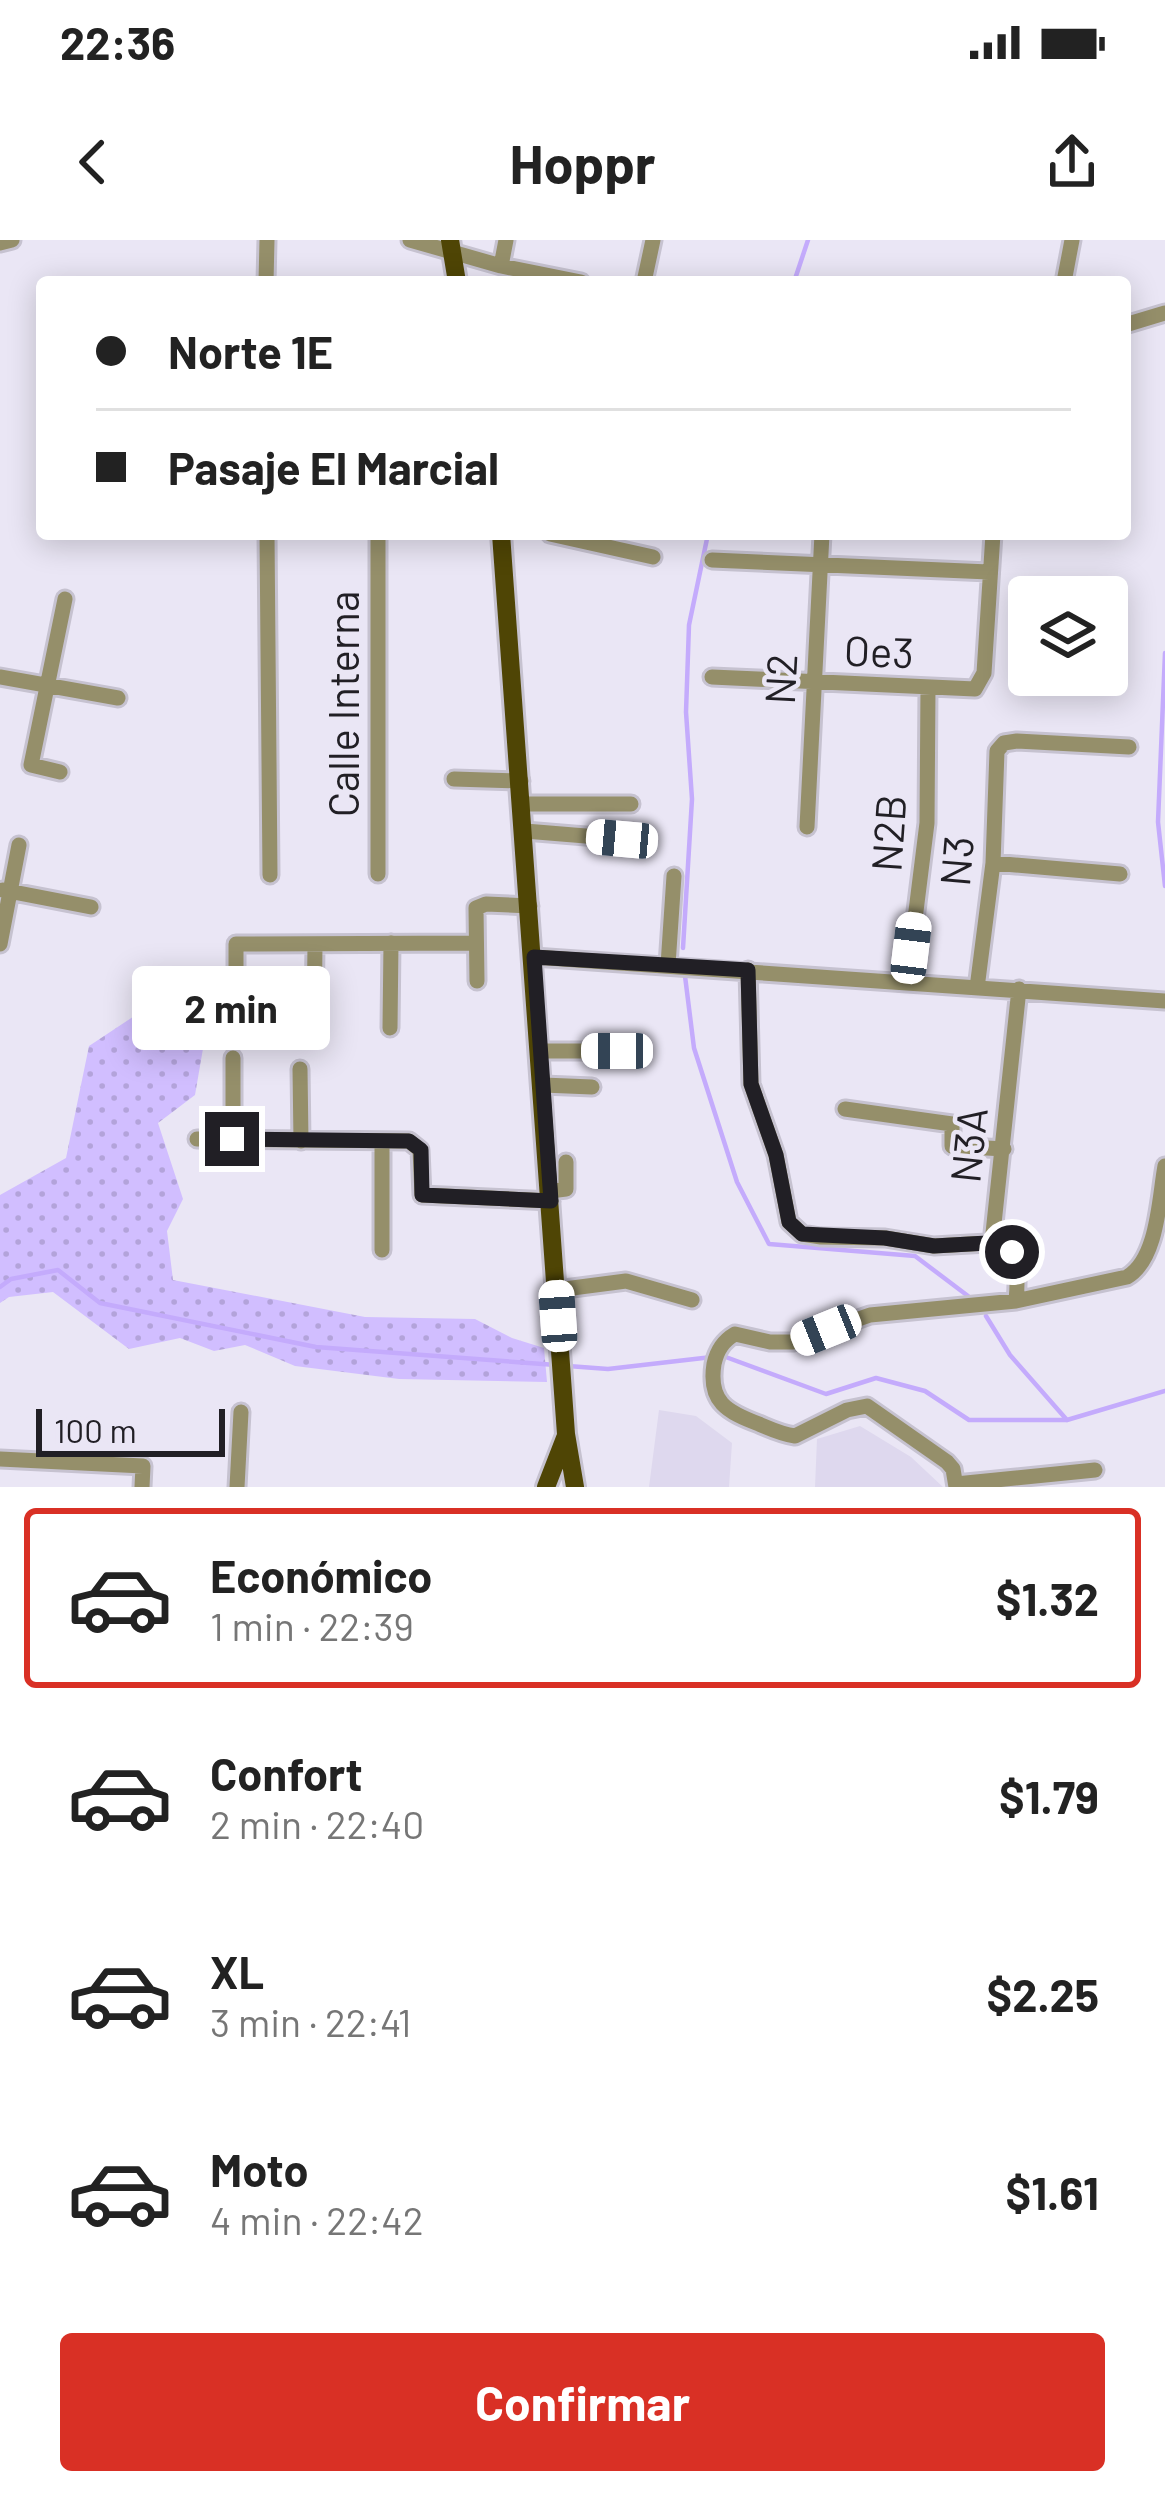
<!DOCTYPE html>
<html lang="es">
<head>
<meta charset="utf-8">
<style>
	body { margin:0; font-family:Barlow,sans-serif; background:#f6f6f6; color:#222; height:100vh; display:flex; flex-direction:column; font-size:45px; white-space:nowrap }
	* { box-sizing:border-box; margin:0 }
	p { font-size:39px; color:#767676 }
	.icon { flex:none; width:66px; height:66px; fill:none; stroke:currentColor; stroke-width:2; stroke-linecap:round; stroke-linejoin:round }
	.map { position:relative; height:1247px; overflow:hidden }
	.details { display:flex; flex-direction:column; background:#fff; flex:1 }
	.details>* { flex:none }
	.guide { position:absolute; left:36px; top:36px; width:1095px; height:264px; border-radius:12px; box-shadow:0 6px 30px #0003; display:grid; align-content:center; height:264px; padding:0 60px; background:#fff }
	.buttons { position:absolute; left:1008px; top:336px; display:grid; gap:24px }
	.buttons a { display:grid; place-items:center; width:120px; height:120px; border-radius:12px; background:#fff; box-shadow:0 6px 30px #0003; font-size:60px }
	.scale { position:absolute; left:36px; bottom:30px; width:189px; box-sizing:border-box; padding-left:12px; border:6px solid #211f25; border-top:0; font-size:33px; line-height:42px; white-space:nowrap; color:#211f25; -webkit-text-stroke:9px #eae6f5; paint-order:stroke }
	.end { position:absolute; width:54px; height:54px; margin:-27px; border:15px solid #211f25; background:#fff; box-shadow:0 0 0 6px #fff }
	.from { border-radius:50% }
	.bubble { position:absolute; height:84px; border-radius:12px; background:#fff; box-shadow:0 6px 30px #0003; font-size:39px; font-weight:700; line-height:84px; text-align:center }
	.car { position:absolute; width:36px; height:72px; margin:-36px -18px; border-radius:15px; box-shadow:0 0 9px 3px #0007; background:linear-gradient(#fff 24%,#345 0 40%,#fff 0 76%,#345 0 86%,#fff 0) }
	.guide b { display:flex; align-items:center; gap:42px; height:114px; font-size:45px }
	.guide b+b { border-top:3px solid #e0e0e0 }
	.guide i { width:30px; height:30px; background:#222 }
	ul { padding:21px 0 0; list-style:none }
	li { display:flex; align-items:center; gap:36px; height:180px; margin:0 24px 18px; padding:0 36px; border:6px solid transparent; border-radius:12px }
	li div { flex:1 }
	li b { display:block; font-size:45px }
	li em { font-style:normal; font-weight:700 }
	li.current { border-color:#d93025 }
	li>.icon { width:108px; height:108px; stroke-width:1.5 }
	.button { display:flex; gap:24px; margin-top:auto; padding:24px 60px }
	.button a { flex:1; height:138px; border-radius:12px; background:#d93025; color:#fff; font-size:48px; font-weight:700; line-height:138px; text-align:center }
	.status { display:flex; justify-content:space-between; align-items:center; height:84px; padding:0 60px; background:#fff; direction:ltr }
	.status svg { height:33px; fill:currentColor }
	header { display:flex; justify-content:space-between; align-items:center; height:156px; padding:0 60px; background:#fff; font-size:54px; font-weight:700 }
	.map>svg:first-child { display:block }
	.built { fill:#ded8ee }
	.grass { fill:url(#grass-dots) }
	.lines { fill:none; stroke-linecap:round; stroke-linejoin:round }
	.stream { stroke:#c4abfc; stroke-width:4.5 }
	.minor-casing { stroke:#c6c2d0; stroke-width:21 }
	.major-casing { stroke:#c6c2d0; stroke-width:24 }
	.minor { stroke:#958f6a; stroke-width:15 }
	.major { stroke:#4f4505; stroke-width:18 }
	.route { stroke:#211f25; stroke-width:15 }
	.labels { text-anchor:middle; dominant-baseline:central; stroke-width:9; stroke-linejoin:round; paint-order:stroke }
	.street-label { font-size:42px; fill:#211f25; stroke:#eae6f5 }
</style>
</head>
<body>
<div class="status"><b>22:36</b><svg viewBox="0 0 49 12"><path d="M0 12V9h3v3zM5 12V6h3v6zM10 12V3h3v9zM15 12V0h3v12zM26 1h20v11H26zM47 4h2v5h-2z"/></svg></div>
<header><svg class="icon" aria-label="back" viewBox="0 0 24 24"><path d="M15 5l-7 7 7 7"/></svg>Hoppr<svg class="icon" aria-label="share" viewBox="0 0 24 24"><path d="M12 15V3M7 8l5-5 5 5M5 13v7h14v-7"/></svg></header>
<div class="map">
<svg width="1165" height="1247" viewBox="0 0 1165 1247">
	<defs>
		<pattern id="grass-dots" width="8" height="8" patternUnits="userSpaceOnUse" patternTransform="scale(3)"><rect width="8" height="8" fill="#d1beff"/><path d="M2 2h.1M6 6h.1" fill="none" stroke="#b3a3da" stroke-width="1.8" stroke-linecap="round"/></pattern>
	</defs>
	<rect width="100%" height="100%" fill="#eae6f5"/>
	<path class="built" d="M659 1170 696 1176 732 1203 729 1247H649Z
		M860 1186 911 1217 943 1247H815L817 1199Z"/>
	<path class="grass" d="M175 749 205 797 195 855 158 883 183 959 167 991 173 1040 365 1077 475 1079 512 1098 544 1108 547 1142 399 1139 295 1126 245 1105 214 1111 180 1098 129 1109 53 1052 9 1057 0 1063V955L66 918 89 806Z"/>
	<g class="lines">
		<path class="stream" d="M794 42 808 0
			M1165 413 1158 582 1165 646
			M683 708 692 559 686 472 689 385 708 294
			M685 736 694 808 737 942 769 1004 915 1016 968 1056
			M0 1047 11 1039 58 1030 100 1063 316 1107 556 1125
			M986 1076 1010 1115 1067 1180
			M723 1116 826 1154 876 1138 925 1151 969 1180H1067L1165 1151
			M568 1126 608 1129 712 1117"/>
		<defs>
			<path id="minor" d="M410 0 501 26 581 42
				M0 3 12 0
				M501 26 506 0
				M266 42 267 0
				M644 42 653 0
				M1064 42 1072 0
				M1125 85 1165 73
				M267 294 270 635
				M378 294V634
				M550 294 653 317
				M712 320 989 332
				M0 437 118 458
				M712 437 975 449 984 433 993 294
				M60 532 31 525 65 359
				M454 539 521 541
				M523 564H631
				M807 587 822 294
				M525 591 622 599
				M993 623 1120 634
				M3 650 91 667
				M0 704 19 605
				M534 717 1165 761
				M668 725 674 636
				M748 730 751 844 776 915 789 982 802 994 821 997 885 998 934 1006 1005 1002
				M477 741 476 668 486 664 530 666
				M907 743 927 583 928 448
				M977 748 993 623 997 511 1004 503 1017 501 1129 507
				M390 788 391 703
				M314 791 315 704
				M236 794V704L474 703
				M541 811H617
				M300 829 301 901
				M543 845 592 847
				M845 869 952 884V906L1004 909
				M197 899 409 901 420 910 422 955 551 961
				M233 899V818
				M550 951 566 949V922
				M382 1010V901
				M557 1050 626 1041 692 1060
				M1016 1061C1019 1031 1018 1013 993 993L1019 749
				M0 1219 143 1226 142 1247
				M956 1244 1095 1230
				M237 1247 241 1172
				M956 1247 953 1229 947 1222 867 1166 847 1170 795 1196C781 1194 771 1189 759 1184 727 1172 708 1162 714 1124 717 1110 723 1101 735 1094L770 1102H793L870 1075 1016 1061 1127 1037C1158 1019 1159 958 1165 926"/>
			<path id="major" d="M450 0 457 42
				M501 294 566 1194 575 1247
				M546 1247 565 1198"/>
		</defs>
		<use href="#minor" class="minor-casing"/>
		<use href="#major" class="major-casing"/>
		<use href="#minor" class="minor"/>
		<use href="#major" class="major"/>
	</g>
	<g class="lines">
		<path class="route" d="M232 899 409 901 421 910 422 955 551 961 534 717 748 730 751 844 776 915 789 982 802 994 885 998 934 1006 1005 1002 1012 1012"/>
	</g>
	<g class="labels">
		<g class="street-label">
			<text transform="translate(879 410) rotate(2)">Oe3</text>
			<text transform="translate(779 439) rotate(-87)">N2</text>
			<text transform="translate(342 464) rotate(-90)">Calle Interna</text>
			<text transform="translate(887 593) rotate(-86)">N2B</text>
			<text transform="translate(955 621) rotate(-85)">N3</text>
			<text transform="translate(967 905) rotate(-84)">N3A</text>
		</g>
	</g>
</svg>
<div class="buttons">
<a><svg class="icon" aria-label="layers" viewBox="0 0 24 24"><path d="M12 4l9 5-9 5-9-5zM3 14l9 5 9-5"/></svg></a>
</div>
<div class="scale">100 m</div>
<i class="end from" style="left:1012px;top:1012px"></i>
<i class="end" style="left:232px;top:899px"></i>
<div class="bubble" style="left:132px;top:726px;width:198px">2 min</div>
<i class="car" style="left:622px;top:599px;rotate:275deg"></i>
<i class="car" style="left:911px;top:708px;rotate:7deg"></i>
<i class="car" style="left:617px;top:811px;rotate:270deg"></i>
<i class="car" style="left:558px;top:1076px;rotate:356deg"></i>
<i class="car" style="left:826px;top:1090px;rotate:248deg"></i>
<div class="guide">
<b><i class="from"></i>Norte 1E</b>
<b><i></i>Pasaje El Marcial</b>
</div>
</div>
<section class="details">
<ul>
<li class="current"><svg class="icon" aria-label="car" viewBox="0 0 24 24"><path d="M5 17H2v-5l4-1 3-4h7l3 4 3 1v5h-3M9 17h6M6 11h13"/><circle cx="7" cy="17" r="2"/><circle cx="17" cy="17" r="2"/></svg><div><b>Económico</b><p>1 min · 22:39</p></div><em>$1.32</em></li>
<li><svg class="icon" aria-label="car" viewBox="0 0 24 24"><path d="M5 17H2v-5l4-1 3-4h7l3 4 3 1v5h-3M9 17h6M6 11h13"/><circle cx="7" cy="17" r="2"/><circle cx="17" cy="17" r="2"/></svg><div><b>Confort</b><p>2 min · 22:40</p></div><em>$1.79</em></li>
<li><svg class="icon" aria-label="car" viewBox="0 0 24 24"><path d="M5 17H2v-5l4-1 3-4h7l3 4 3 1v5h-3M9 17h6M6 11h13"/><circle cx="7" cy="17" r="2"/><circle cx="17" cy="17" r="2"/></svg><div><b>XL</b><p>3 min · 22:41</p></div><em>$2.25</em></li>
<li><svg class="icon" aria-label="car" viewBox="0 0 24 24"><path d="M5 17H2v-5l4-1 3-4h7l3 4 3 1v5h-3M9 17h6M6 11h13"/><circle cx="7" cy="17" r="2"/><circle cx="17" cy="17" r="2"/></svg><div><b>Moto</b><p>4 min · 22:42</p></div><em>$1.61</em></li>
</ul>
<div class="button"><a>Confirmar</a></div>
</section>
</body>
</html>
